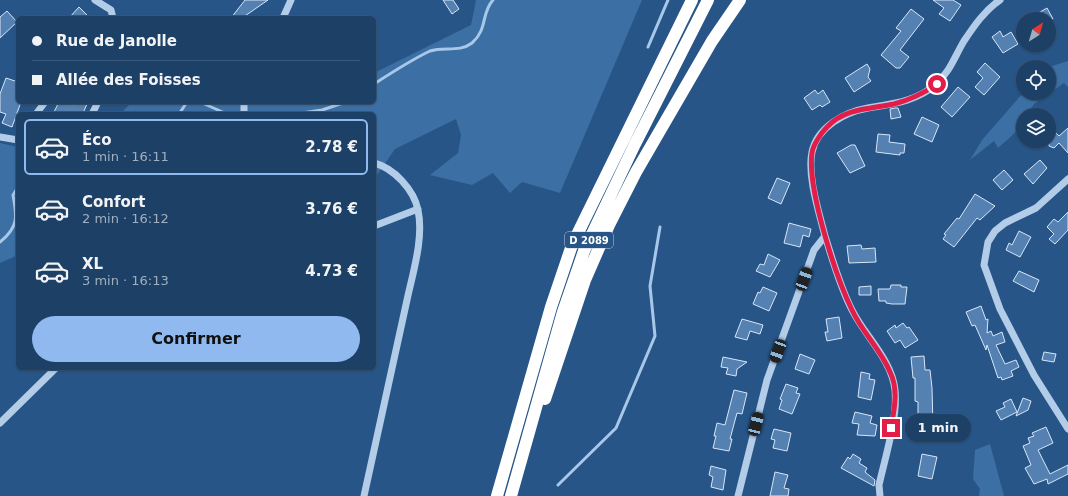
<!DOCTYPE html>
<html lang="fr">
<head>
<meta charset="utf-8">
<style>
	body { margin:0; font-family:"DejaVu Sans",sans-serif; background:#25476c; color:#f1f3f6; height:100vh; display:flex; flex-direction:column; font-size:15px; white-space:nowrap }
	* { box-sizing:border-box; margin:0 }
	p { font-size:13px; color:#a0afbf }
	.icon { flex:none; width:22px; height:22px; fill:none; stroke:currentColor; stroke-width:2; stroke-linecap:round; stroke-linejoin:round }
	.map { position:relative; flex:1; overflow:hidden }
	.sheet { position:absolute; left:16px; top:112px; width:360px; height:258px; display:flex; flex-direction:column; background:#1d4066; border-radius:6px; box-shadow:0 1px 3px #0004,0 0 0 1px #3b597a }
	.sheet>* { flex:none }
	.banner { position:absolute; left:16px; top:16px; width:360px; height:88px; border-radius:6px; box-shadow:0 1px 3px #0004,0 0 0 1px #3b597a; display:grid; align-content:center; height:88px; padding:0 16px; background:#1d4066 }
	.needle { width:26px; rotate:37deg }
	.fabs { position:absolute; left:1016px; top:12px; display:grid; gap:8px }
	.fabs a { display:grid; place-items:center; width:40px; height:40px; border-radius:50%; background:#1d4066; box-shadow:0 1px 3px #0004,0 0 0 1px #3b597a; font-size:20px }
	.end { position:absolute; width:18px; height:18px; margin:-9px; border:5px solid #e11d48; background:#fff; box-shadow:0 0 0 2px #fff }
	.from { border-radius:50% }
	.bubble { position:absolute; height:28px; border-radius:14px; background:#1d4066; box-shadow:0 1px 3px #0004,0 0 0 1px #3b597a; font-size:13px; font-weight:600; line-height:28px; text-align:center }
	.car { position:absolute; width:12px; height:24px; margin:-12px -6px; border-radius:5px; box-shadow:0 0 3px 1px #0007; background:linear-gradient(#222 24%,#8ab4d8 0 40%,#222 0 76%,#8ab4d8 0 86%,#222 0) }
	.banner b { display:flex; align-items:center; gap:14px; height:38px; font-size:15px }
	.banner b+b { border-top:1px solid #3b597a }
	.banner i { width:10px; height:10px; background:#f1f3f6 }
	ul { padding:7px 0 0; list-style:none }
	li { display:flex; align-items:center; gap:12px; height:56px; margin:0 8px 6px; padding:0 8px; border:2px solid transparent; border-radius:6px }
	li div { flex:1 }
	li b { display:block; font-size:15px }
	li em { font-style:normal; font-weight:600 }
	li.on { border-color:#90b9f0 }
	li>.icon { width:36px; height:36px; stroke-width:1.5 }
	.button { display:flex; gap:8px; margin-top:auto; padding:8px 16px }
	.button a { flex:1; height:46px; border-radius:24px; background:#90b9f0; color:#111; font-size:16px; font-weight:600; line-height:46px; text-align:center }
	.map>svg:first-child { display:block }
	.green { fill:#3c6fa4 }
	.lines { fill:none; stroke-linecap:round; stroke-linejoin:round }
	.stream { stroke:#a8c8e9; stroke-width:3 }
	.building { fill:#5481b1; stroke:#d7e6f7 }
	.minor { stroke:#b3cde9; stroke-width:7 }
	.highway { stroke:#fff; stroke-width:12 }
	.route { stroke:#e11d48; stroke-width:5 }
	.labels { text-anchor:middle; dominant-baseline:central; stroke-width:3; stroke-linejoin:round; paint-order:stroke }
	.shield { fill:#275588; stroke:#beccdb; stroke-width:1 }
	.shield-label { font-size:10px; font-weight:bold; fill:#fff }
</style>
</head>
<body>
<div class="map">
<svg width="1068" height="496" viewBox="0 0 1068 496">
	<rect width="100%" height="100%" fill="#275588"/>
	<path class="green" d="M476 0H642L560 193 522 182 510 193 493 173 472 185 430 175 458 153 461 135 456 119 395 149 377 175H374V114H122L124 110 132 102H374V73L471 25Z
		M1068 61V87L1064 83 1034 104 1027 115H1023C1023 129 1008 139 998 148L994 141 970 160 982 140 1023 93H1049V67Z
		M0 143 18 147V255L0 263Z
		M990 444 1004 496H979L980 489 973 479 975 450Z"/>
	<g class="lines">
		<path class="stream" d="M648 47 668 0
			M374 84C391 73 411 60 430 51 444 46 459 53 472 43 488 29 481 13 493 0
			M200 102 227 114
			M179 114 187 102
			M295 114 322 110 346 102
			M0 242C19 227 17 216 13 195L18 187
			M558 485 616 428 655 336 650 286 660 227"/>
	</g>
	<path class="building" d="M245 0H268L242 18H231Z
		M443 0H453L459 9 452 14Z
		M933 0H953L961 5 950 21 939 14 944 8Z
		M79 7 90 18H69Z
		M1047 8 1053 19H1028Z
		M911 9 924 19 900 50 909 57 900 68H896L881 55 901 31 896 28Z
		M7 11 17 22 0 38V17Z
		M1000 31 1003 37 1011 32 1018 44 1003 53 992 37Z
		M985 63 1000 77 984 95 975 87 983 78 977 72Z
		M867 64 870 69 868 77 871 81 854 92 845 78Z
		M6 78 18 82V102H21L12 127 2 123 6 114 0 112V94Z
		M958 87 970 97 952 117 941 107Z
		M815 90 818 94 823 90 830 102 822 107 820 105 812 110 804 98Z
		M59 102H69L74 105 76 102H88L83 113 80 112 79 114H53Z
		M895 108H898L901 117 891 119 890 109Z
		M922 117 939 125 932 142 914 134Z
		M1068 128V153L1059 143 1054 148 1049 146V138L1055 132 1059 136Z
		M878 134 890 135 889 142 905 144 904 153H900V155L876 152Z
		M851 145H855L865 166 850 173 837 153Z
		M1040 160 1047 168 1033 184 1024 174Z
		M1004 170 1013 180 1002 190 993 180Z
		M777 178 790 183 781 204 768 198Z
		M975 194 995 206 980 220 977 218 954 247 943 239 946 235 944 234 957 218 959 219Z
		M1068 212V230L1055 244 1049 239 1054 234 1047 227 1054 219 1058 222Z
		M789 223 811 229 809 237 803 235 800 247 784 243Z
		M1019 231 1031 237 1020 257 1006 250 1009 243 1012 245Z
		M861 245 862 249 875 248 876 262 849 263 847 246Z
		M768 254 780 260 770 277 756 271 760 264 764 265Z
		M1019 271 1039 280 1034 292 1013 281Z
		M891 285H901V287H907L905 304H892L886 303V301H879L878 289H890Z
		M871 286V295H859V287Z
		M763 287 777 293 769 311 753 304 758 292 760 293Z
		M981 306 986 320 988 319 987 333 991 331 993 336 1002 332 1005 342 996 345 1005 364 1016 360 1019 367 1011 371 1013 376 1002 380 1001 377 998 378 987 345 986 350 975 325 972 326 966 312Z
		M839 317 842 338 827 341 825 332H828L826 319Z
		M742 319 763 325 760 334 750 331 747 340 735 337Z
		M903 323 907 328 909 327 918 340 905 348 900 340 895 343 887 331 895 325 896 328Z
		M1044 352 1056 354 1054 362 1042 360Z
		M800 354 815 360 809 374 795 369Z
		M924 356 925 370H930L932 388 933 427H930L929 438 912 437 914 419H918V402L915 401V378H913L911 357Z
		M723 357 747 362 737 369 736 376 726 374 728 368 721 367Z
		M861 372 870 374 869 379 875 380 871 400 858 397Z
		M786 384 798 388 796 393 800 394 792 414 779 409 782 400 780 399Z
		M734 390 747 393 742 414 737 413 730 439H732L729 451 713 448 716 436H714L717 423 725 425Z
		M1023 398 1031 401 1028 410 1016 416Z
		M1011 399 1017 412 1001 420 996 411 1005 407 1003 403Z
		M855 412 872 416 870 423 877 425 875 436 857 435 859 424 852 423Z
		M1046 427 1053 443 1038 450 1050 474 1068 465V474L1048 484 1047 479 1034 484 1025 468 1031 465 1023 446 1030 443 1028 438 1034 436 1032 433Z
		M774 429 791 433 787 451 773 448 775 440 771 439Z
		M853 454 861 459 859 463 867 468 865 472 875 480 874 486 841 468 848 457 850 459Z
		M922 454 937 457 932 479 918 476Z
		M711 466 726 470 723 490 711 487 713 477 709 475Z
		M775 472 788 475 784 488 789 489 788 496H770Z"/>
	<g class="lines">
		<path class="minor" d="M95 0 111 10 113 18
			M283 18 291 0
			M244 102V114
			M36 114 45 102
			M92 114 98 102
			M0 137 18 140
			M1068 179 1036 208 1005 223 995 231 988 242 984 265 1000 309 1034 375 1068 429
			M374 226 418 209
			M825 236C833 261 840 287 852 310 865 336 892 360 895 390 898 417 885 458 879 485L880 496
			M0 423 56 368
			M364 496C378 431 393 365 407 300 413 272 424 238 418 210 414 190 394 168 374 163
			M738 496 767 380 814 250 825 236C819 212 807 176 812 152 817 127 845 112 868 108 892 104 918 101 936 84 950 72 955 56 964 41 974 26 985 10 1000 0"/>
		<path class="highway" d="M545 399 585 280 609 225 636 172 712 41 740 0
			M497 496 551 307 572 245 692 0
			M511 496 563 312 584 251 635 144 708 0"/>
	</g>
	<g class="lines">
		<path class="route" d="M891 428C894 410 899 390 890 372 881 350 862 332 852 310 836 277 807 189 812 153 813 145 821 133 827 127 845 108 870 109 894 104 910 100 924 93 937 84"/>
	</g>
	<g class="labels">
		<rect class="shield" x="565" y="232" width="48" height="16" rx="3"/>
		<g class="shield-label">
			<text x="589" y="240">D 2089</text>
		</g>
	</g>
</svg>
<div class="fabs">
<a><svg class="needle" viewBox="-14 -14 28 28"><path d="M0-13l5 13h-10z" fill="#e53935"/><path d="M0 13l5-13h-10z" fill="#a0afbf"/></svg></a>
<a><svg class="icon" aria-label="locate" viewBox="0 0 24 24"><circle cx="12" cy="12" r="6"/><path d="M12 2v4M12 18v4M2 12h4M18 12h4"/></svg></a>
<a><svg class="icon" aria-label="layers" viewBox="0 0 24 24"><path d="M12 4l9 5-9 5-9-5zM3 14l9 5 9-5"/></svg></a>
</div>
<i class="end from" style="left:937px;top:84px"></i>
<i class="end" style="left:891px;top:428px"></i>
<div class="bubble" style="left:905px;top:414px;width:66px">1 min</div>
<i class="car" style="left:804px;top:279px;rotate:20deg"></i>
<i class="car" style="left:778px;top:351px;rotate:200deg"></i>
<i class="car" style="left:756px;top:424px;rotate:14deg"></i>
<div class="banner">
<b><i class="from"></i>Rue de Janolle</b>
<b><i></i>Allée des Foisses</b>
</div>
<section class="sheet">
<ul>
<li class="on"><svg class="icon" aria-label="car" viewBox="0 0 24 24"><path d="M5 17H2v-5l4-1 3-4h7l3 4 3 1v5h-3M9 17h6M6 11h13"/><circle cx="7" cy="17" r="2"/><circle cx="17" cy="17" r="2"/></svg><div><b>Éco</b><p>1 min · 16:11</p></div><em>2.78 €</em></li>
<li><svg class="icon" aria-label="car" viewBox="0 0 24 24"><path d="M5 17H2v-5l4-1 3-4h7l3 4 3 1v5h-3M9 17h6M6 11h13"/><circle cx="7" cy="17" r="2"/><circle cx="17" cy="17" r="2"/></svg><div><b>Confort</b><p>2 min · 16:12</p></div><em>3.76 €</em></li>
<li><svg class="icon" aria-label="car" viewBox="0 0 24 24"><path d="M5 17H2v-5l4-1 3-4h7l3 4 3 1v5h-3M9 17h6M6 11h13"/><circle cx="7" cy="17" r="2"/><circle cx="17" cy="17" r="2"/></svg><div><b>XL</b><p>3 min · 16:13</p></div><em>4.73 €</em></li>
</ul>
<div class="button"><a>Confirmer</a></div>
</section>
</div>
</body>
</html>
